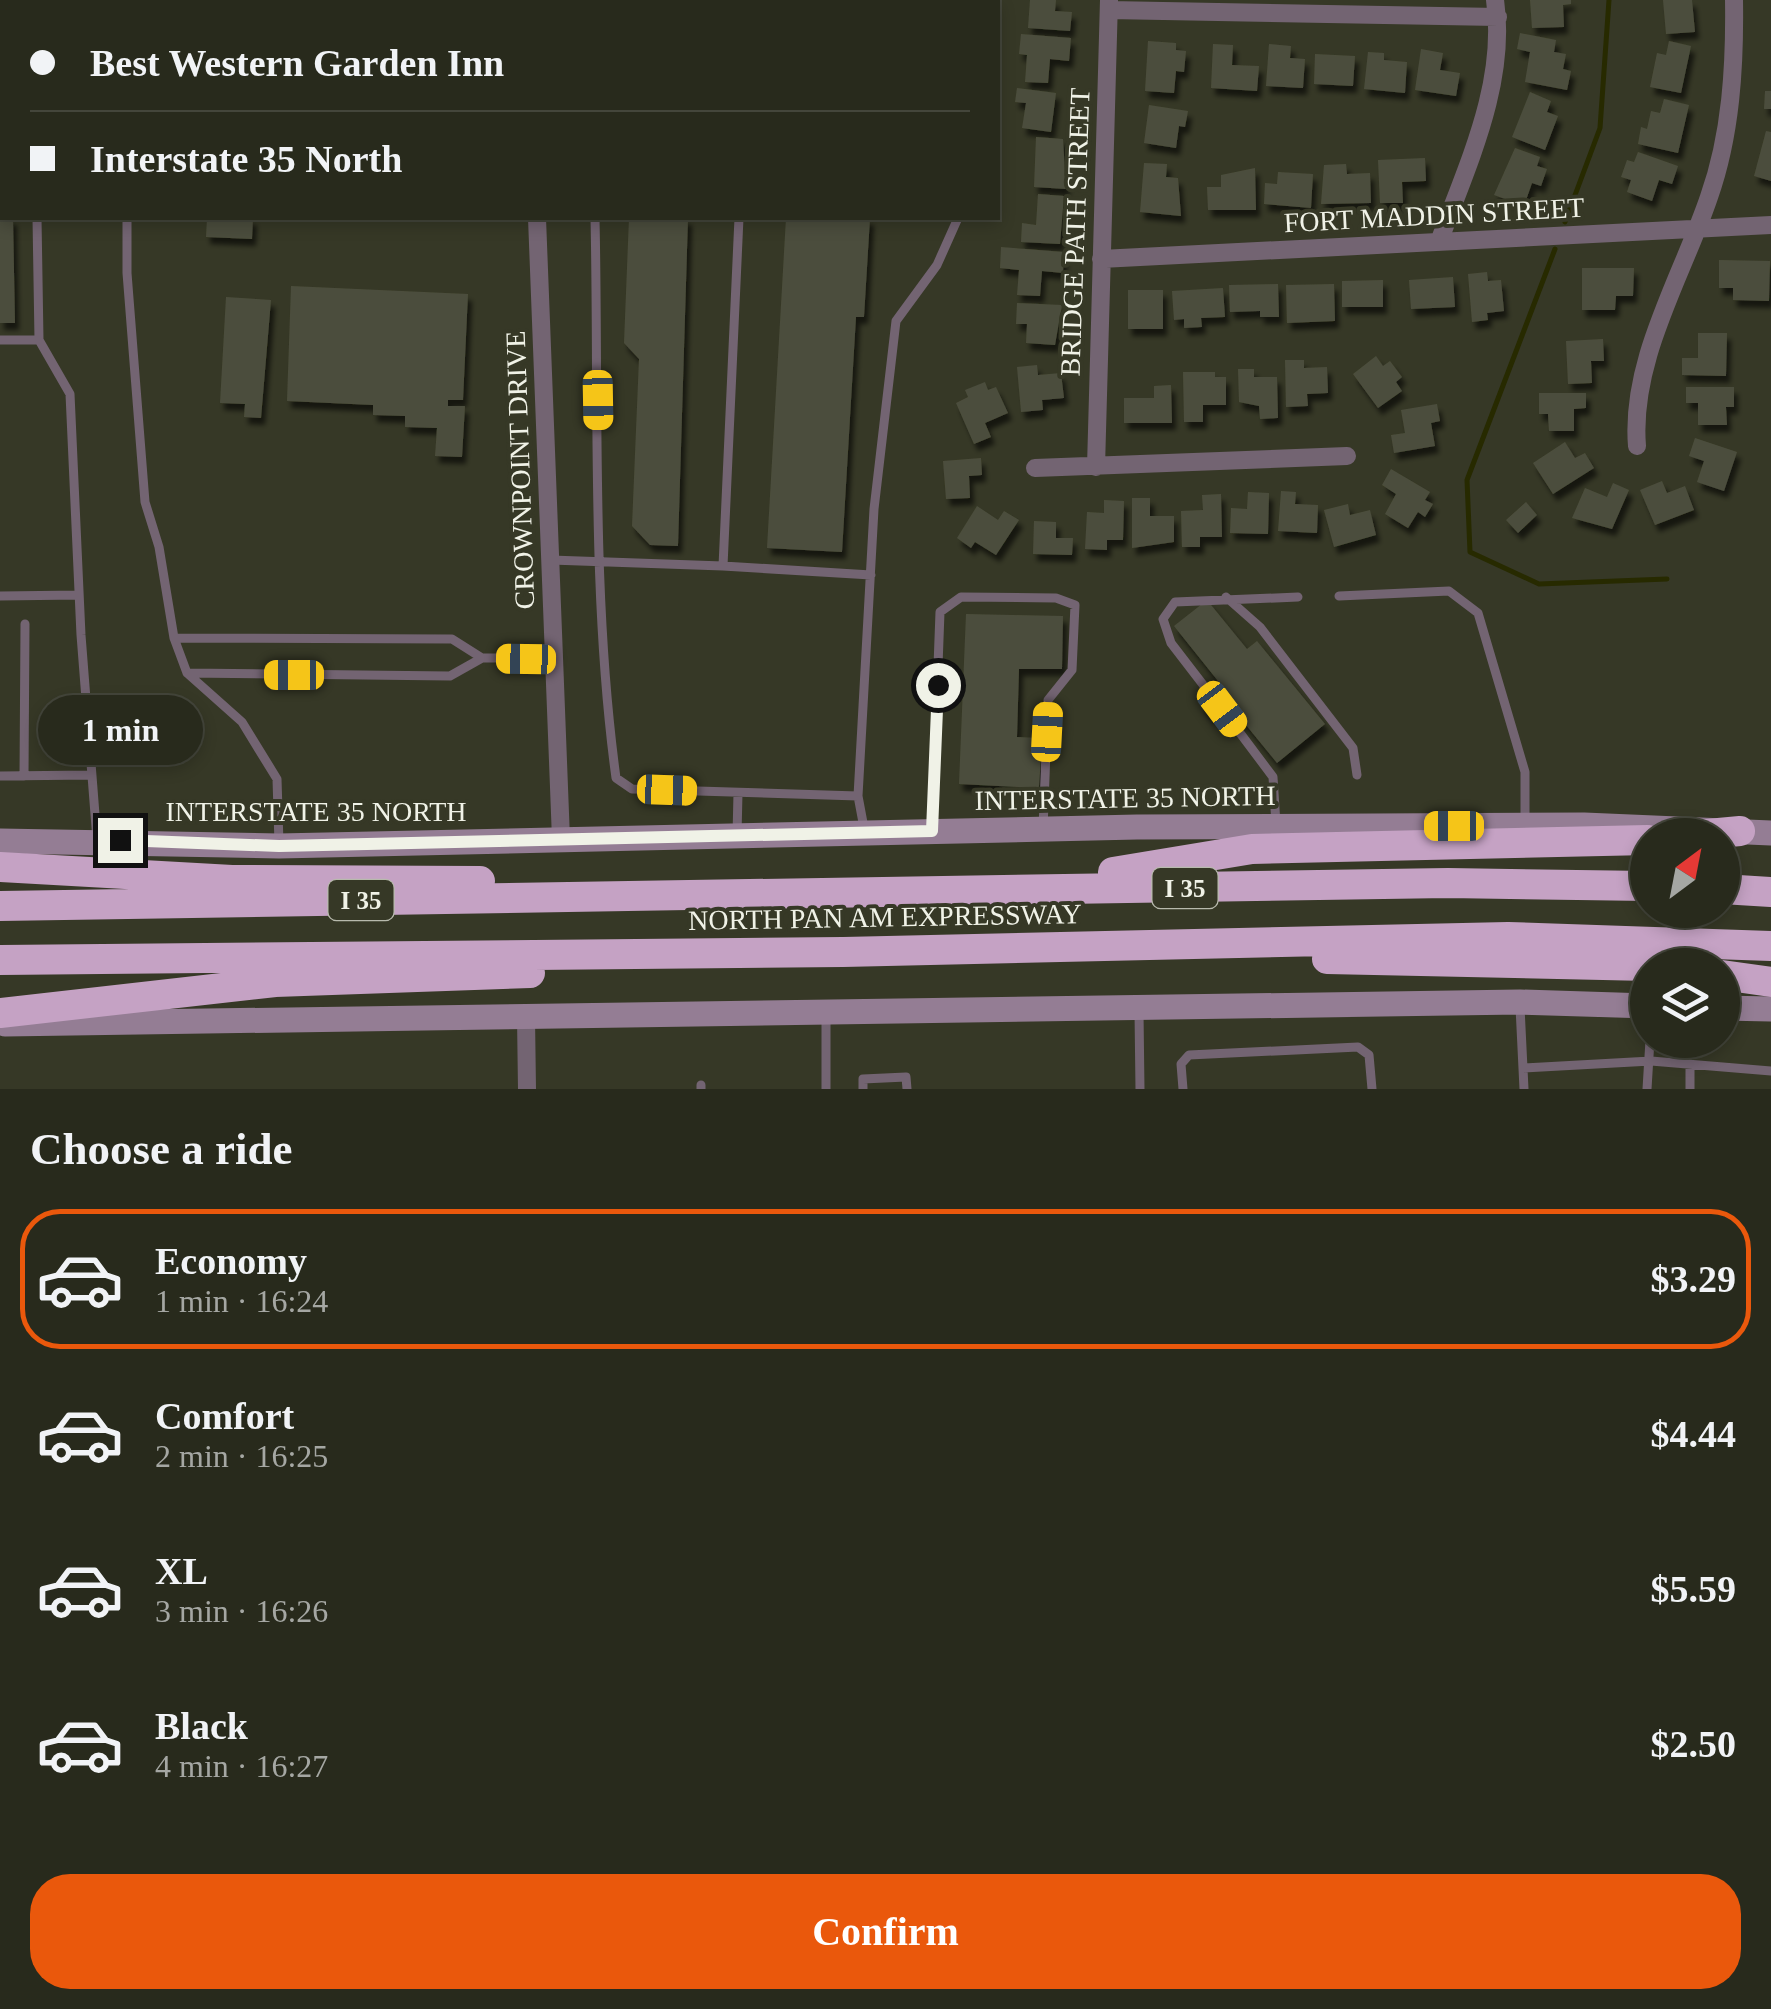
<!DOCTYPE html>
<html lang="en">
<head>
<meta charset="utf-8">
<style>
	body { margin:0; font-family:"Times New Roman",serif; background:#343629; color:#f1f3f6; height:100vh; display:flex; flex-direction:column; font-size:38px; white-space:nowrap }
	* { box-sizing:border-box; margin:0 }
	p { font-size:32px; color:#a5a7a3 }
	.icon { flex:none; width:55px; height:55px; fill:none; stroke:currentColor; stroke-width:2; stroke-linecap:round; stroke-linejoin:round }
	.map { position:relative; height:1089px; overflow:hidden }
	.drawer { display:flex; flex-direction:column; background:#282a1c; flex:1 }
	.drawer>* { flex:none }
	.hud { position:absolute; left:0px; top:0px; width:1000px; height:220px; box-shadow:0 5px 15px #0003,0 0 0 2px #44463b; display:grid; align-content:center; height:220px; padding:0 30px; background:#282a1c }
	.needle { width:65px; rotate:32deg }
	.tools { position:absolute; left:1630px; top:818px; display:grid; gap:20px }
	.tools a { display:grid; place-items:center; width:110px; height:110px; border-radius:50%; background:#282a1c; box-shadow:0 5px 15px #0003,0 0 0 2px #44463b; font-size:50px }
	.end { position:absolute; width:45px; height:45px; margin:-22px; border:12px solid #f0f2e7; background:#111; box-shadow:0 0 0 5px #111 }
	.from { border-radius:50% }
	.bubble { position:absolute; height:70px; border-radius:35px; background:#282a1c; box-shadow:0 5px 15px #0003,0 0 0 2px #44463b; font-size:32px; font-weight:600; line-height:70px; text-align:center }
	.car { position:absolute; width:30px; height:60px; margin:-30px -15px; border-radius:12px; box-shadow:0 0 8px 2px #0007; background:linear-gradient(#f5c518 24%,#345 0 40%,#f5c518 0 76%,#345 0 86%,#f5c518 0) }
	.hud b { display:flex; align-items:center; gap:35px; height:95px; font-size:38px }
	.hud b+b { border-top:2px solid #44463b }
	.hud i { width:25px; height:25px; background:#f1f3f6 }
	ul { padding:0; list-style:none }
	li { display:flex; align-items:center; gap:30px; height:140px; margin:0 20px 15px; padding:0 10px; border:5px solid transparent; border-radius:40px }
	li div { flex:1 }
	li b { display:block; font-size:38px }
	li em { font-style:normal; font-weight:600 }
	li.current { border-color:#ea580c }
	li>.icon { width:90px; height:90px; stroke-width:1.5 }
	h2 { padding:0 30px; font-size:45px; line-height:120px }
	.button { display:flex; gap:20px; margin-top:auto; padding:20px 30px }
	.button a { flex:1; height:115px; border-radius:40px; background:#ea580c; color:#fff; font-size:40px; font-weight:600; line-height:115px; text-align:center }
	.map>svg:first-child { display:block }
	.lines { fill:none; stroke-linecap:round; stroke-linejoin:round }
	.stream { stroke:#272a00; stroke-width:5 }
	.building { fill:#4c4e3c; filter:url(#shadow) }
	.service { stroke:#736472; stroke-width:9 }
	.minor { stroke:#736472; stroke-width:18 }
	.secondary { stroke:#947d94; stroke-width:25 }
	.motorway { stroke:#c5a2c4; stroke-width:30 }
	.route { stroke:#f0f2e7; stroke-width:12 }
	.labels { text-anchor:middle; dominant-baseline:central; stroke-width:8; stroke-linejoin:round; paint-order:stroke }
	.shield { fill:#363826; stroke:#b8baad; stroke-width:2.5 }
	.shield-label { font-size:25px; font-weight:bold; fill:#f0f2e7 }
	.street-label { font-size:28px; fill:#f0f2e7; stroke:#363826 }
</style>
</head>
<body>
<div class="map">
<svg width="1771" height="1089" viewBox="0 0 1771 1089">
	<defs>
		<filter id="shadow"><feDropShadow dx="4" dy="7" stdDeviation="2.5" flood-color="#0009"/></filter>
	</defs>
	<rect width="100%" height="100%" fill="#363826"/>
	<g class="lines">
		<path class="stream" d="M1565 222 1600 128 1609 0
			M1555 249 1467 480 1470 552 1539 584 1667 579"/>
	</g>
	<path class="building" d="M1030 0H1056L1055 11 1072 12 1070 31 1028 28Z
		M1530 0H1571V4L1563 5 1564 27 1532 28Z
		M1663 0H1692L1695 32 1666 34Z
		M1520 33 1556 40 1554 52 1566 54 1563 69 1571 71 1567 90 1525 82 1530 52 1517 49Z
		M1021 34 1071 38 1069 61 1050 59 1048 83 1025 82 1027 55 1019 54Z
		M1148 41 1176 43V50L1186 51 1184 72 1176 71 1174 93 1145 91Z
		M1669 41 1691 46 1681 93 1650 87 1657 53 1666 55Z
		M1213 44 1233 45 1232 65 1259 66 1257 91 1211 88Z
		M1269 44 1291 46 1290 58 1305 59 1303 88 1266 86Z
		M1421 49 1443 53 1440 70 1460 73 1456 96 1415 90Z
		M1368 52 1384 53V60L1407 62 1405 93 1364 89Z
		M1315 54 1355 56 1353 86 1314 84Z
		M1017 88 1056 93 1051 132 1022 128 1026 103 1015 102Z
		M1765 91H1771V109H1764Z
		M1530 92 1551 101 1547 112 1558 116 1545 150 1512 137Z
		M1664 99 1689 105 1678 153 1638 144 1641 127 1647 129 1651 111 1660 113Z
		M1149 105 1188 111 1185 127 1179 126 1176 148 1144 143Z
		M1766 131 1771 132V181L1754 176Z
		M1036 137 1063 139 1066 189 1034 187Z
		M1515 148 1540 157 1537 166 1547 169 1541 186 1532 183 1524 206 1494 195Z
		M1638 152 1678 166 1672 184 1659 180 1652 201 1627 192 1631 180 1621 177 1627 160 1634 162Z
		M1425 158 1426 181 1402 182 1403 203H1380L1378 160Z
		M1144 163 1167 164 1166 177 1178 178 1181 216 1140 212Z
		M1346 164 1347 174 1370 173 1371 203 1321 204 1324 165Z
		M1255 168 1256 210H1208L1207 187H1221V175Z
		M1278 172 1313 174 1311 208 1264 204 1265 183 1277 184Z
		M1038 194 1064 196 1060 244 1021 242 1022 223 1036 225Z
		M0 218H13L15 323H0Z
		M207 218H253L252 239 206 237Z
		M629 218H688L678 546 650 545 632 526 639 359 624 343Z
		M786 218H870L864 317H856L842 552 767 548Z
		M1001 247 1064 252 1063 273 1042 271 1040 296 1017 295 1019 270 1000 268Z
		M1719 260 1770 261 1769 301 1733 300V288H1719Z
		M1582 268H1634L1633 296H1616L1615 310H1582Z
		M1487 272 1488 281 1501 280 1504 311 1487 313 1488 320 1472 322 1468 274Z
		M1453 277 1455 307 1411 309 1409 280Z
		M1383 280V307H1342V281Z
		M1278 284 1279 317H1260V311L1230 312 1229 285Z
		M1334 284 1335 321 1287 323 1286 285Z
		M291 286 468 294 463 400H448V406H465L462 457 435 456 437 428 405 427V416L373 415V405L287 401Z
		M1223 288 1225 317 1201 318 1202 327 1184 328V319L1174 320 1172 291Z
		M1128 290H1163V329H1128Z
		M226 297 271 300 261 418 244 417 245 404 220 403Z
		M1017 303 1062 305 1055 345 1026 343 1027 324H1016Z
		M1698 333H1727L1726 376 1682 375V358H1698Z
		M1603 339 1604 361H1591L1592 383 1568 384 1566 341Z
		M1376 356 1383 366 1390 361 1402 377 1396 382 1402 391 1378 408 1353 374Z
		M1285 360H1304V368L1327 367 1328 393 1307 394 1308 406 1286 407Z
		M1037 365 1038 375 1061 373 1064 398 1042 400 1043 410 1021 412 1017 367Z
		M1238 369H1254V377H1277L1278 418 1260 419 1259 406 1239 402Z
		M1183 372H1215V377H1226V405H1203V422H1184Z
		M985 382 988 390 996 387 1008 413 985 423 991 437 974 444 956 403 968 397 965 390Z
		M1171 385 1172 423H1124V398H1154V386Z
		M1686 387H1734V407H1726L1727 425H1698V403H1686Z
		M1539 393H1586V408L1574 409V431H1549L1548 414H1539Z
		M1437 404 1440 421 1431 423 1435 446 1394 453 1391 435 1405 433 1401 410Z
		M1695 438 1737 452 1724 491 1697 482 1704 461 1689 456Z
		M1565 442 1575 458 1585 453 1594 468 1553 494 1533 463Z
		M981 458 982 475 969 476 970 498 946 499 943 461Z
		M1391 469 1430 492 1425 500 1433 504 1425 517 1418 512 1408 528 1385 514 1396 494 1382 485Z
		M1662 481 1667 493 1685 486 1694 510 1655 525 1640 490Z
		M1613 483 1629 490 1612 529 1572 518 1585 488 1607 497Z
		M1281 491 1296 492 1295 504 1318 505 1317 533 1278 531Z
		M1248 492 1269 493 1268 534 1230 533 1231 508 1247 509Z
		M1221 494 1222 537H1200V547H1182L1181 511 1203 510 1202 495Z
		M1132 498H1150V516H1174V542L1132 548Z
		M1104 500 1124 501 1123 540H1107V550L1085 549 1087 512 1104 513Z
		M1526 502 1537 515 1518 533 1506 520Z
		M1348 504 1350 515 1370 510 1376 535 1334 547 1324 510Z
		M977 506 998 520 1004 511 1019 520 996 555 975 542 971 548 957 538Z
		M1034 521 1056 522V538H1073L1072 555 1033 554Z
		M1207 600 1247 649 1257 641 1325 724 1277 763 1228 703 1211 717 1200 704 1222 686 1174 626Z
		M966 614 1063 616 1062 669H1019L1017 737 1042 738 1039 788 959 784Z"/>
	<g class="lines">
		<path class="service" d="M583 0V2
			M735 0 780 2
			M970 2V0
			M0 8 2 9
			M37 218 39 340 70 394 81 635 97 840
			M127 218V273L145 502 159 547 174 638 187 673 242 722 277 779 279 844
			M595 218C599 403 591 594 616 778L632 789 858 796 874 509 896 321 937 265 958 218
			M0 340H39
			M551 560 723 566 739 218
			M723 566 871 575
			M0 596 79 595
			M1339 596 1449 591 1478 613 1525 772V822
			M1226 597 1260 627 1353 748 1357 775
			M174 638 452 639 482 658
			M187 673 450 676 482 658H554
			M1211 695 1171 643 1163 619 1175 602 1298 597
			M1222 709 1273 777 1276 824
			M0 776 91 775
			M24 776 25 624
			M858 796 864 828
			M932 828 940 612 961 597 1056 598 1075 605 1072 670 1048 700 1043 829
			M737 835 738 793
			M1520 1007 1524 1089
			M1139 1012 1140 1089
			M1523 1068 1651 1061 1771 1071
			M701 1085V1089
			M826 1089V1016
			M863 1089V1079L906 1077 907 1089
			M1183 1089 1181 1064 1189 1055 1358 1047 1369 1055 1372 1089
			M1647 1089 1650 1040
			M1690 1089V1064"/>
		<path class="minor" d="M529 0V2
			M1109 10 1498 17
			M537 218 561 839
			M1439 242C1467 165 1507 84 1495 0
			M1101 259 1771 225
			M1637 446C1630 360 1682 277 1709 197 1731 135 1735 66 1734 0
			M1096 467 1109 0
			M1035 468 1347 456
			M526 1017 527 1089"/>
		<path class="secondary" d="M0 841 279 846 1137 827 1584 825 1771 833
			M1722 1008 1771 1009
			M5 1024 1520 1002 1648 1006"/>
		<path class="motorway" d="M1697 835 1740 831
			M0 867 232 880 480 881
			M1113 872 1252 849 1648 840
			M1722 889 1771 892
			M0 906 1448 883 1648 886
			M1327 959 1648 966
			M0 960 843 952 1508 937 1771 946
			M1722 975 1771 982
			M0 1013 275 982 530 973"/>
	</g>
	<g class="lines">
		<path class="route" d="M120 840 279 846 932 831 938 685"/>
	</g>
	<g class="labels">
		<g class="shield">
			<rect x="1152.5" y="868" width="65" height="40" rx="8"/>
			<rect x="328.5" y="880" width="65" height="40" rx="8"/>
		</g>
		<g class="shield-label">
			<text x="1185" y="888">I 35</text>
			<text x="361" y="900">I 35</text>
		</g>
		<g class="street-label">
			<text transform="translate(1434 215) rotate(-3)">FORT MADDIN STREET</text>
			<text transform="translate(1075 232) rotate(-88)">BRIDGE PATH STREET</text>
			<text transform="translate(520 470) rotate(-92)">CROWNPOINT DRIVE</text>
			<text transform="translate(1125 798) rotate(-1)">INTERSTATE 35 NORTH</text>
			<text x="316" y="811">INTERSTATE 35 NORTH</text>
			<text transform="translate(885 917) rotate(-1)">NORTH PAN AM EXPRESSWAY</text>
		</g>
	</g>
</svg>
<div class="tools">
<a><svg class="needle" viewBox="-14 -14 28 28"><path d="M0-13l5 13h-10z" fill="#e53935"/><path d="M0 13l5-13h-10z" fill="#a5a7a3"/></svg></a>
<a><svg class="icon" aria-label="layers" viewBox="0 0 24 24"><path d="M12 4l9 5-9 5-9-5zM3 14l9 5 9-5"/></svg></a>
</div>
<i class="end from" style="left:938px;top:685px"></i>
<i class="end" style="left:120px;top:840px"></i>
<div class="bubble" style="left:38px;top:695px;width:165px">1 min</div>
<i class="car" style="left:598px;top:400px;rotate:179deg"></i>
<i class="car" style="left:526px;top:659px;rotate:271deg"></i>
<i class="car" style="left:294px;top:675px;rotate:270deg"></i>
<i class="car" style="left:1222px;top:709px;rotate:143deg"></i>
<i class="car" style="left:1047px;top:732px;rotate:3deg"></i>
<i class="car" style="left:667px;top:790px;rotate:92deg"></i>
<i class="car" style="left:1454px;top:826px;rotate:270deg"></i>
<div class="hud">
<b><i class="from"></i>Best Western Garden Inn</b>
<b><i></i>Interstate 35 North</b>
</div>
</div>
<section class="drawer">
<h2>Choose a ride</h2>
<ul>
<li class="current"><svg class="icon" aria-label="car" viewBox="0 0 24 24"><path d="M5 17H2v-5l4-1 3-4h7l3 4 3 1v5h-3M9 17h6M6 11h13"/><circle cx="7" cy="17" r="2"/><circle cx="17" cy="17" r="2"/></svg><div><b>Economy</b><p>1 min · 16:24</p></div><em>$3.29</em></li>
<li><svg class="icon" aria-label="car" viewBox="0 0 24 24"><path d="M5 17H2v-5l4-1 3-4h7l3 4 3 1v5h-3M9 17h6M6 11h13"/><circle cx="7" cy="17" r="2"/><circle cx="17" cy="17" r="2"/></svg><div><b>Comfort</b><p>2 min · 16:25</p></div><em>$4.44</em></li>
<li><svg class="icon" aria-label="car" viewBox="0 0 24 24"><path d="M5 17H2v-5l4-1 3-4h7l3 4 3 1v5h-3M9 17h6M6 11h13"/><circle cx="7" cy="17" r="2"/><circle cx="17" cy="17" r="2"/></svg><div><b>XL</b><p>3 min · 16:26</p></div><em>$5.59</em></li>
<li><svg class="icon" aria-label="car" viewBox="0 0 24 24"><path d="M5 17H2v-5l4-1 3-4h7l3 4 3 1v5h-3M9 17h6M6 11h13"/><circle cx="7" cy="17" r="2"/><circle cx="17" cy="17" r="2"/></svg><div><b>Black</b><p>4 min · 16:27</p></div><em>$2.50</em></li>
</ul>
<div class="button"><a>Confirm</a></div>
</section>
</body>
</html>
